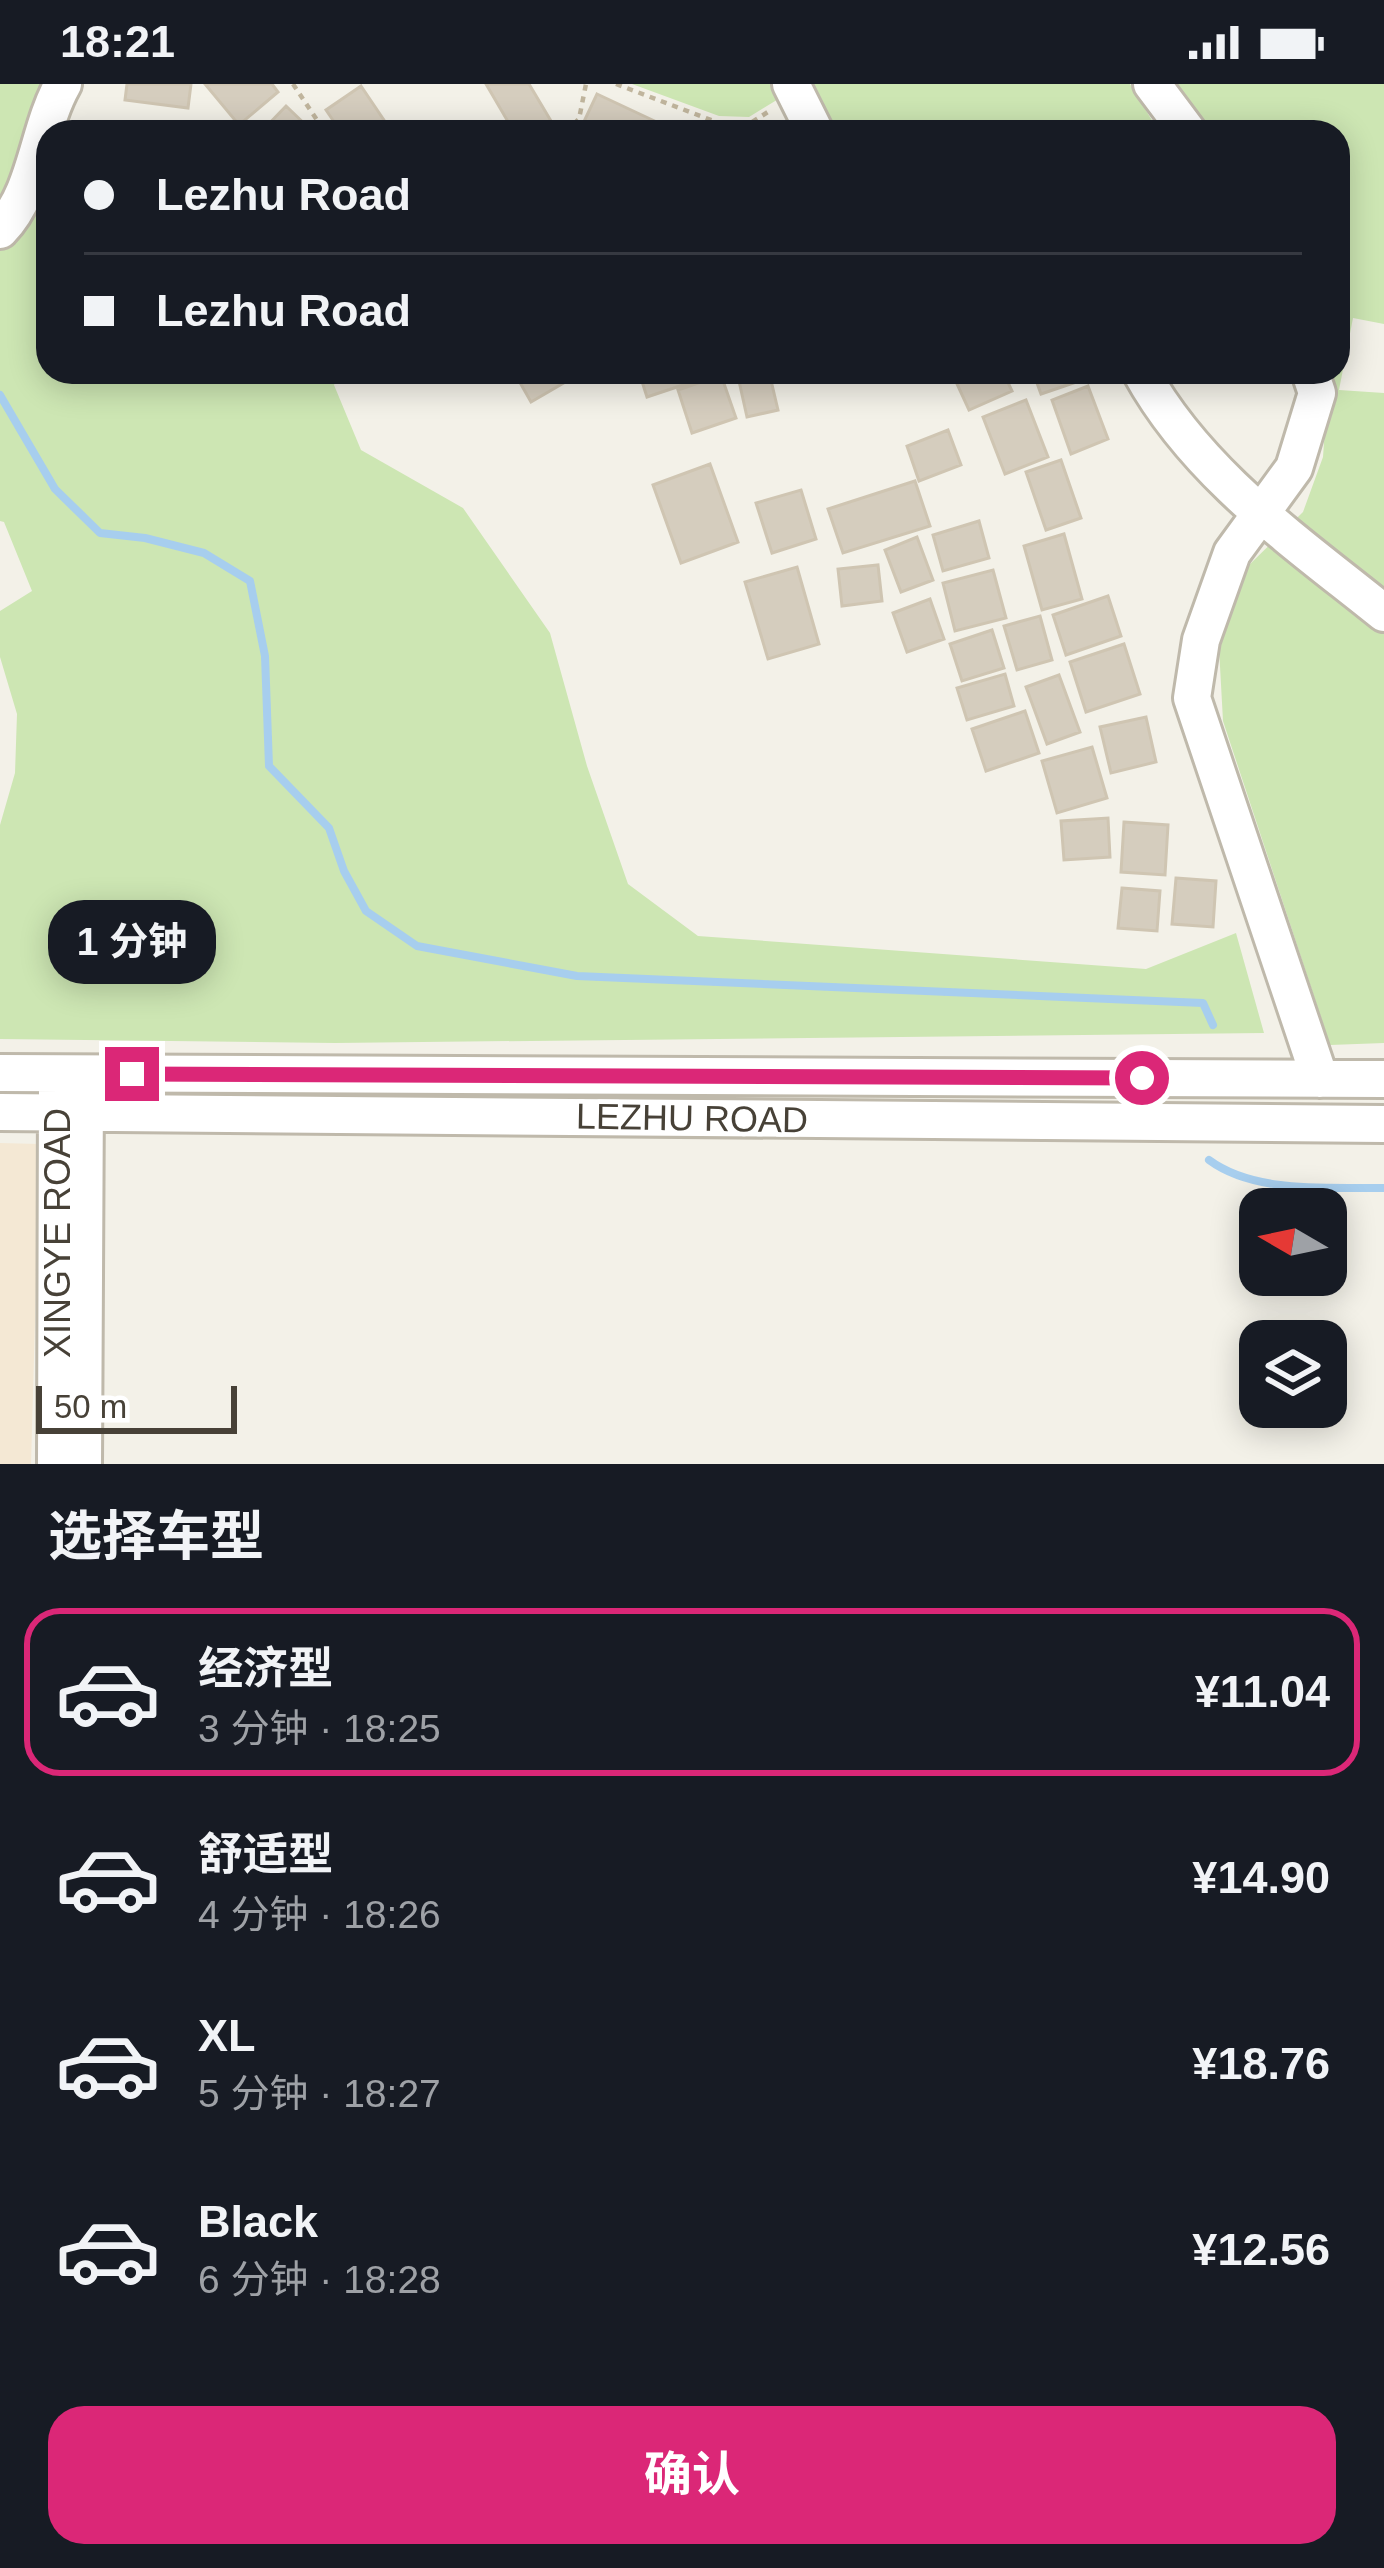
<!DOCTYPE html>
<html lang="zh">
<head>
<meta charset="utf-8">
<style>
	body { margin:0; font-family:Arial,"Noto Sans SC",sans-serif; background:#20242c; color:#f1f3f6; height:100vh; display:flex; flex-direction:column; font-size:45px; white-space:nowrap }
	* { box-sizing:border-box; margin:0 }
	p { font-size:39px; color:#9ea1a6 }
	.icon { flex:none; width:66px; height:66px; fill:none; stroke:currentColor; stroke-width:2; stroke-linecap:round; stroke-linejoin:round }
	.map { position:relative; height:1380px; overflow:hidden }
	.side { display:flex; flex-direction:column; background:#171b24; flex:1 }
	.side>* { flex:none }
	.hud { position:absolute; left:36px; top:36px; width:1314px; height:264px; border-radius:36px; box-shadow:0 6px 30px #0003; display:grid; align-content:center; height:264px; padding:0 48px; background:#171b24 }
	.needle { width:78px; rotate:279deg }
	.controls { position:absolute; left:1239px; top:1104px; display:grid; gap:24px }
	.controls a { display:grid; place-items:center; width:108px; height:108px; border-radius:24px; background:#171b24; box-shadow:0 6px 30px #0003; font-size:60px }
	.scale { position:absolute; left:36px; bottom:30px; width:201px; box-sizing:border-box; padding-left:12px; border:6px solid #474137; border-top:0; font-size:33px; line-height:42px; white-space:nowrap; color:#474137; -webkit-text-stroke:9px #fff; paint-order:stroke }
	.end { position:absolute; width:54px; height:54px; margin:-27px; border:15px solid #db2777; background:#fff; box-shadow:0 0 0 6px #fff }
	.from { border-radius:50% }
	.bubble { position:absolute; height:84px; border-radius:36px; background:#171b24; box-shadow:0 6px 30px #0003; font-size:39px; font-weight:700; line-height:84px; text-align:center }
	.hud b { display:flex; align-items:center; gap:42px; height:114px; font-size:45px }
	.hud b+b { border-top:3px solid #363941 }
	.hud i { width:30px; height:30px; background:#f1f3f6 }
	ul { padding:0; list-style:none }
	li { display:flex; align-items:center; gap:36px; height:168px; margin:0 24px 18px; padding:0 24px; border:6px solid transparent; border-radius:36px }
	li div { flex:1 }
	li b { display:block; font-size:45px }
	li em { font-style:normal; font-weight:700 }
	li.on { border-color:#db2777 }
	li>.icon { width:108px; height:108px; stroke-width:1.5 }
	h2 { padding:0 48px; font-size:54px; line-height:144px }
	.button { display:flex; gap:24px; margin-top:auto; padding:24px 48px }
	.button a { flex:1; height:138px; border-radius:36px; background:#db2777; color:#fff; font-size:48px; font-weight:700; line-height:138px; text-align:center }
	.status { display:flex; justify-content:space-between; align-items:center; height:84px; padding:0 60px; background:#171b24; direction:ltr }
	.status svg { height:33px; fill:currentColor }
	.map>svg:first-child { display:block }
	.commercial { fill:#f4e8d4 }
	.green { fill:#cde6b3 }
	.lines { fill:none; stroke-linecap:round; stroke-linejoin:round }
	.stream { stroke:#a7ceee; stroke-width:8 }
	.building { fill:#d5cdbe; stroke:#cfc5b2; stroke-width:3 }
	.minor-casing { stroke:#bfb9ab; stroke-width:42 }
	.path { stroke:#c0b59d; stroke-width:4.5; stroke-dasharray:6 6; stroke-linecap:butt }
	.minor { stroke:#fff; stroke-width:36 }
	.route { stroke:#db2777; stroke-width:15 }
	.labels { text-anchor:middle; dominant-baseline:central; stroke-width:9; stroke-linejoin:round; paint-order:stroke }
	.street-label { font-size:36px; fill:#474137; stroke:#fff }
</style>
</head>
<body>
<div class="status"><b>18:21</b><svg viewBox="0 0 49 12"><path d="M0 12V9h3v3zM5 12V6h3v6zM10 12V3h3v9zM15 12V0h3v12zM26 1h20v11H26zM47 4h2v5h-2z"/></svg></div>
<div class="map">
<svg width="1384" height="1380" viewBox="0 0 1384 1380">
	<rect width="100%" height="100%" fill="#f3f1e8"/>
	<path class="commercial" d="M0 1059 40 1060 31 1380H0Z"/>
	<path class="green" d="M0 0H44L0 128Z
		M632 0H803L749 33 719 32Z
		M805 0H1130L1159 48H828Z
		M1176 0H1384V240L1353 234 1339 306 1384 309V959L1330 961 1223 637 1219 564 1230 519 1248 482 1303 428 1323 373 1329 288H1338V48H1205Z
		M48 77V288H340L334 301 361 366 463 424 550 549 587 682 628 800 698 852 1146 885 1236 849 1264 949 335 959 0 955V741L15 689 17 630 0 573V527L32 507 4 438 0 437V156Z"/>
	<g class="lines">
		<path class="stream" d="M0 311 55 405 100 449 145 454 204 469 250 497 265 572 269 682 329 744 344 787 366 827 417 862 577 892 1203 919 1213 941
			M1209 1076C1255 1110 1329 1103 1384 1104"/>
	</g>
	<path class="building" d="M127 0H191L188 24 125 16Z
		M205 0H272L278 8 239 41Z
		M486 0H529L551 37 532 48H514Z
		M361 2 392 48H341L326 26Z
		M597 10 678 48H579Z
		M286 22 313 48H261Z
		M514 288H571L574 293 531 318Z
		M639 288H686L689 299 647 313Z
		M737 288H769L778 326 747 333Z
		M1003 288 1012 307 969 326 952 289Z
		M1033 288H1086L1088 294 1041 310Z
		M721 291 736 334 692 349 678 306Z
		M1088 302 1108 355 1071 370 1052 316Z
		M1026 316 1048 373 1005 390 983 333Z
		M948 346 961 381 919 397 907 362Z
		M1061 376 1081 434 1046 446 1026 388Z
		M710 380 738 458 681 479 653 401Z
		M915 397 930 442 843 469 828 425Z
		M801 406 816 455 772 469 756 419Z
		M979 437 989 474 943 487 933 451Z
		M1064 450 1082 515 1042 526 1024 462Z
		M917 453 933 496 901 508 885 466Z
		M878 481 882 517 842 522 838 485Z
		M797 483 819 560 768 575 745 498Z
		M993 486 1006 534 955 547 943 499Z
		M1108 512 1121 552 1066 571 1053 531Z
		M930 515 944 555 907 568 893 529Z
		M1040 532 1052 576 1017 586 1004 542Z
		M992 546 1004 584 962 597 950 560Z
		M1124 560 1140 610 1086 628 1070 578Z
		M1005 590 1014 622 967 636 957 604Z
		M1059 591 1080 648 1047 660 1026 603Z
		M1025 627 1039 669 986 687 972 645Z
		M1146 633 1156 678 1111 689 1100 643Z
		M1092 663 1107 714 1057 729 1042 677Z
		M1108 734 1110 773 1064 776 1061 737Z
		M1124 738 1168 741 1165 791 1121 788Z
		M1176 794 1216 797 1213 843 1172 840Z
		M1122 804 1160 807 1157 847 1118 844Z"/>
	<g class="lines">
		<defs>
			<path id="minor" d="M791 0 815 48
				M1152 0 1188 48
				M0 146C37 108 37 46 63 0
				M1141 288C1197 390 1296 458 1384 529
				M1310 288 1317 309 1294 384 1232 469 1201 556 1192 614 1320 995
				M0 989 1384 995
				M0 1028 1384 1040
				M56 1380 57 1005
				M83 1380 85 1006"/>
		</defs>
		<use href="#minor" class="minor-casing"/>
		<path class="path" d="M293 0 325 48
			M616 0 719 39 749 40 771 26
			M565 48 579 35 586 0"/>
		<use href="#minor" class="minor"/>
	</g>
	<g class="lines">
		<path class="route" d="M132 990 1142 994"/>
	</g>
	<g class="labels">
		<g class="street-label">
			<text transform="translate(692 1034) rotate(1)">LEZHU ROAD</text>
			<text transform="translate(57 1149) rotate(-90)">XINGYE ROAD</text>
		</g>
	</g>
</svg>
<div class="controls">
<a><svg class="needle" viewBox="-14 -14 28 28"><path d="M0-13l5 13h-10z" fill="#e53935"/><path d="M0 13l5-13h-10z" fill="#9ea1a6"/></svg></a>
<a><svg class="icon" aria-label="layers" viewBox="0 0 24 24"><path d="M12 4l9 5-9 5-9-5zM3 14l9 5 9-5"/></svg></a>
</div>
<div class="scale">50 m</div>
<i class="end from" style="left:1142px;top:994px"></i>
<i class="end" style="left:132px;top:990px"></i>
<div class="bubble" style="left:48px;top:816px;width:168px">1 分钟</div>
<div class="hud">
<b><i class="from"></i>Lezhu Road</b>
<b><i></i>Lezhu Road</b>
</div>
</div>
<section class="side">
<h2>选择车型</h2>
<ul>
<li class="on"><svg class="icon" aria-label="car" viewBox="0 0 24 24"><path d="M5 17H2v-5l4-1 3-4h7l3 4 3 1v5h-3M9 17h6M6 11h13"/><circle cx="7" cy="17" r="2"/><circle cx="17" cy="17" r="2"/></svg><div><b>经济型</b><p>3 分钟 · 18:25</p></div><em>¥11.04</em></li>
<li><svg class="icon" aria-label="car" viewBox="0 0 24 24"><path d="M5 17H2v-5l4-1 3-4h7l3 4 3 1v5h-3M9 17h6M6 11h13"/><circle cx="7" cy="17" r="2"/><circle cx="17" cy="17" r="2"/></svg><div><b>舒适型</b><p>4 分钟 · 18:26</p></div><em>¥14.90</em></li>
<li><svg class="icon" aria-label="car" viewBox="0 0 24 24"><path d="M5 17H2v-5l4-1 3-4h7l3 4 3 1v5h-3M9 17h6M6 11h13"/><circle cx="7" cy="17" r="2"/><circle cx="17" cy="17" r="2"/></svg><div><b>XL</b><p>5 分钟 · 18:27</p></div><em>¥18.76</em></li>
<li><svg class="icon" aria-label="car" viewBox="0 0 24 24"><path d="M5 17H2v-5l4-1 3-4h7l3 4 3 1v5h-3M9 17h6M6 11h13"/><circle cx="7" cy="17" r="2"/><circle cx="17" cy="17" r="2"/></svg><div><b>Black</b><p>6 分钟 · 18:28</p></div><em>¥12.56</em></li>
</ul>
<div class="button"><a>确认</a></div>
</section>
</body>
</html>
